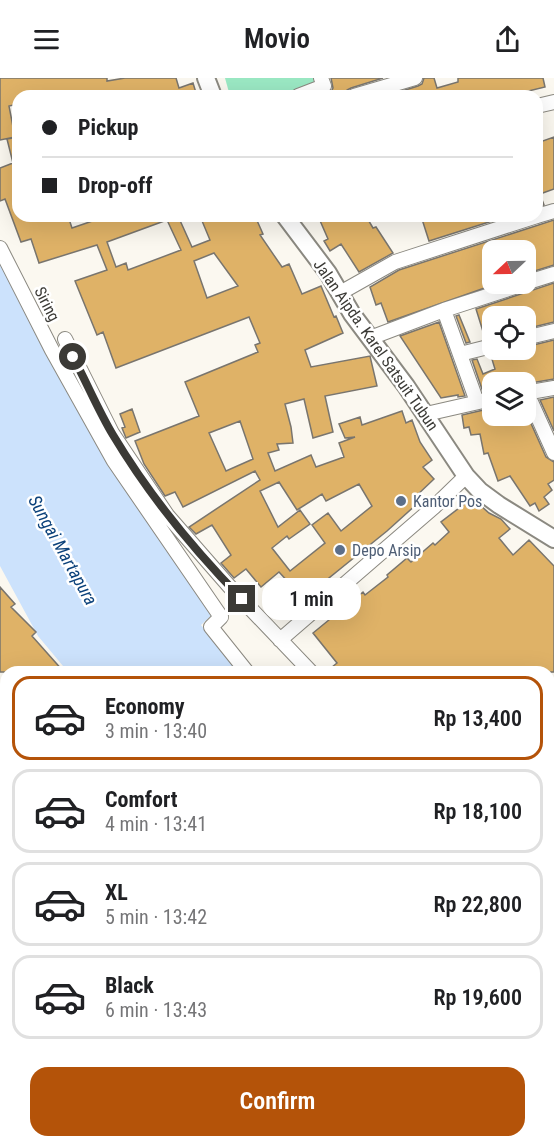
<!DOCTYPE html>
<html lang="en">
<head>
<meta charset="utf-8">
<style>
	body { margin:0; font-family:"Roboto Condensed",sans-serif; background:#f2f2f2; color:#202124; height:100vh; display:flex; flex-direction:column; font-size:22px; white-space:nowrap }
	* { box-sizing:border-box; margin:0 }
	p { font-size:20px; color:#757577 }
	.icon { flex:none; width:33px; height:33px; fill:none; stroke:currentColor; stroke-width:2; stroke-linecap:round; stroke-linejoin:round }
	.map { position:relative; flex:1; overflow:hidden }
	.sheet { position:absolute; left:0px; top:588px; width:555px; height:482px; display:flex; flex-direction:column; background:#fff; border-radius:18px 18px 0 0; box-shadow:0 6px 24px #0002 }
	.sheet>* { flex:none }
	.hud { position:absolute; left:12px; top:12px; width:531px; height:132px; border-radius:18px; box-shadow:0 6px 24px #0002; display:grid; align-content:center; height:132px; padding:0 30px; background:#fff }
	.needle { width:39px; rotate:248deg }
	.controls { position:absolute; left:482px; top:162px; display:grid; gap:12px }
	.controls a { display:grid; place-items:center; width:54px; height:54px; border-radius:12px; background:#fff; box-shadow:0 6px 24px #0002; font-size:30px }
	.end { position:absolute; width:27px; height:27px; margin:-14px; border:8px solid #3b3a36; background:#fff; box-shadow:0 0 0 3px #fff }
	.from { border-radius:50% }
	.bubble { position:absolute; height:42px; border-radius:18px; background:#fff; box-shadow:0 6px 24px #0002; font-size:20px; font-weight:600; line-height:42px; text-align:center }
	.hud b { display:flex; align-items:center; gap:21px; height:57px; font-size:22px }
	.hud b+b { border-top:2px solid #e0e0e0 }
	.hud i { width:15px; height:15px; background:#202124 }
	ul { padding:10px 0 0; list-style:none }
	li { display:flex; align-items:center; gap:18px; height:84px; margin:0 12px 9px; padding:0 18px; border:3px solid #e0e0e0; border-radius:18px }
	li div { flex:1 }
	li b { display:block; font-size:22px }
	li em { font-style:normal; font-weight:600 }
	li.on { border-color:#b45309 }
	li>.icon { width:54px; height:54px; stroke-width:1.5 }
	.primary-button { display:flex; gap:12px; margin-top:auto; padding:12px 30px }
	.primary-button a { flex:1; height:69px; border-radius:18px; background:#b45309; color:#fff; font-size:24px; font-weight:600; line-height:69px; text-align:center }
	header { display:flex; justify-content:space-between; align-items:center; height:78px; padding:0 30px; background:#fff; font-size:27px; font-weight:600 }
	.map>svg:first-child { display:block }
	.green { fill:#9be9c4 }
	.water { fill:#cce2fc }
	.lines { fill:none; stroke-linecap:round; stroke-linejoin:round }
	.stream { stroke:#cce2fc; stroke-width:4 }
	.building { fill:#dfb267; stroke:#79756e; stroke-width:1.5; fill-rule:evenodd }
	.minor-casing { stroke:#8b8981; stroke-width:16 }
	.major-casing { stroke:#8b8981; stroke-width:20 }
	.highway-casing { stroke:#8b8981; stroke-width:22 }
	.minor { stroke:#fff; stroke-width:14 }
	.major { stroke:#fff; stroke-width:16 }
	.highway { stroke:#fff; stroke-width:20 }
	.route { stroke:#3b3a36; stroke-width:8 }
	.service-dot { fill:#5c6f8a; stroke:#fff; stroke-width:2 }
	.labels { text-anchor:middle; dominant-baseline:central; stroke-width:5; stroke-linejoin:round; paint-order:stroke }
	.street-label { font-size:16px; fill:#3b3a36; stroke:#fff }
	.service-label { font-size:16px; fill:#4e5e75; stroke:#fff; text-anchor:start }
	.water-label { font-size:18px; font-style:italic; fill:#0c427b; stroke:#fff }
</style>
</head>
<body>
<header><svg class="icon" aria-label="menu" viewBox="0 0 24 24"><path d="M4 6h16M4 12h16M4 18h16"/></svg>Movio<svg class="icon" aria-label="share" viewBox="0 0 24 24"><path d="M12 15V3M7 8l5-5 5 5M5 13v7h14v-7"/></svg></header>
<div class="map">
<svg width="554" height="1069" viewBox="0 0 554 1069">
	<rect width="100%" height="100%" fill="#fbf8f0"/>
	<path class="green" d="M225 0H315L318 7 291 18H230Z"/>
	<path class="water" d="M0 182 213 536 201 547 239 594H68L38 558 0 488Z
		M549 841 554 844V1040L551 1038 549 1040Z"/>
	<g class="lines">
		<path class="stream" d="M0 880 6 877
			M473 1069 477 1064"/>
	</g>
	<path class="building" d="M0 0H107V3L125 0H176L179 10 193 5 197 18H18V26L9 28 15 59 0 62Z
		M331 0H383L351 10 347 12 345 18H323L331 14 333 10Z
		M424 0H434L437 10 458 4V0H543L545 9 508 18H386L418 8 422 6Z
		M18 59V138H68L72 150 107 138H178L192 169 210 162 200 138H255L263 156 260 157 282 189 289 186 302 216 321 208 334 239 336 238 343 255 305 272 311 289 370 278 377 308 325 318 333 354 313 360 304 321 285 326 291 349 293 365 277 366 279 372 268 375 275 393 311 377 316 389 344 379 339 365 355 359 345 360 339 346 360 339 362 347 402 333 406 345 412 342 420 364 432 382 423 389 434 401 414 420 418 425 387 453 314 512 313 510 302 519 279 494 261 509 246 491 234 500 221 485 231 477 212 447 196 456 189 449 260 402 255 393 183 429 175 414 165 418 144 386 135 363 199 338 185 304 258 274 255 267 260 265 249 239 116 290 103 254 97 257 75 203 107 192 97 167 39 185 31 161 21 164 5 121 0 123V90L13 85 7 61ZM167 142 181 172 128 192 126 185 116 189 107 164ZM214 175 238 208 207 220 194 183ZM240 343 253 381 226 393 209 355ZM279 404 297 432 322 416 326 423 359 406 372 428 341 453 328 435 312 447 325 465 290 493 272 470 287 458 289 461 310 446 300 432 278 449 260 413Z
		M554 59V111L540 116 544 127 537 129V65Z
		M318 138H366L373 150 376 149 393 175 359 194 341 166 330 173 324 163 328 161Z
		M421 138H508L429 163Z
		M554 142V187L525 196V172H492V206H496L388 244 381 225 376 227 370 209 399 192Z
		M554 205V244L525 251V238H492V259L485 260 476 231Z
		M459 237 470 264 466 265 456 238Z
		M439 244 465 318 458 319V317L441 320 400 258Z
		M554 262V301L525 306 492 304V312L483 314 472 282 477 281 483 296 495 291 491 278 498 275 500 272H525V269Z
		M554 319V353L540 322Z
		M492 330V338H525V332L546 379 554 384V402L548 406 552 412 544 419 549 426 539 433 535 425 530 428 510 398 498 403 488 375 484 376 480 356 471 357 469 349 464 350 462 337Z
		M132 331 140 354 126 360 122 350 125 349 120 336Z
		M472 420 489 435 501 441 510 451 499 460 513 477 529 462 554 488V594H326L337 585 313 555 363 514 365 517 388 499 387 497 407 480 411 484 433 465 435 467 449 454 441 444Z
		M0 509 15 526 11 529 36 554 32 558 64 594H0Z"/>
	<g class="lines">
		<defs>
			<path id="minor" d="M298 18 324 8 321 0
				M354 18 415 0
				M537 28 554 24
				M537 138 554 133
				M0 170 52 272 114 383 221 539 211 549 247 594
				M525 205 554 196
				M340 215 395 184 537 138
				M444 232 477 324
				M370 260 444 232 524 206
				M525 260 554 253
				M65 261 112 355 167 437 229 508 311 594
				M460 276 492 268
				M525 315 554 310
				M527 315 554 375
				M426 336 492 321
				M280 562 434 429 466 398
				M549 628 554 623
				M549 780 554 783
				M549 836 554 839"/>
			<path id="major" d="M206 0 213 18
				M285 138 328 195 352 236 406 308 466 398 480 413 499 427 554 461
				M243 1069 247 1064"/>
			<path id="highway" d="M0 721H6"/>
		</defs>
		<use href="#minor" class="minor-casing"/>
		<use href="#major" class="major-casing"/>
		<use href="#highway" class="highway-casing"/>
		<use href="#minor" class="minor"/>
		<use href="#major" class="major"/>
		<use href="#highway" class="highway"/>
	</g>
	<g class="lines">
		<path class="route" d="M73 279C87 305 98 332 113 357 149 417 193 471 242 521"/>
	</g>
	<g class="service-dot">
		<circle cx="401" cy="423" r="6"/>
		<circle cx="340" cy="472" r="6"/>
	</g>
	<g class="labels">
		<g class="street-label">
			<text transform="translate(47 226) rotate(63)">Siring</text>
			<text transform="translate(376 267) rotate(55)">Jalan Aipda. Karel Satsuit Tubun</text>
		</g>
		<g class="service-label">
			<text x="413" y="423">Kantor Pos</text>
			<text x="352" y="472">Depo Arsip</text>
		</g>
		<g class="water-label">
			<text transform="translate(63 472) rotate(61)">Sungai Martapura</text>
		</g>
	</g>
</svg>
<div class="controls">
<a><svg class="needle" viewBox="-14 -14 28 28"><path d="M0-13l5 13h-10z" fill="#e53935"/><path d="M0 13l5-13h-10z" fill="#757577"/></svg></a>
<a><svg class="icon" aria-label="locate" viewBox="0 0 24 24"><circle cx="12" cy="12" r="6"/><path d="M12 2v4M12 18v4M2 12h4M18 12h4"/></svg></a>
<a><svg class="icon" aria-label="layers" viewBox="0 0 24 24"><path d="M12 4l9 5-9 5-9-5zM3 14l9 5 9-5"/></svg></a>
</div>
<i class="end from" style="left:73px;top:279px"></i>
<i class="end" style="left:242px;top:521px"></i>
<div class="bubble" style="left:262px;top:500px;width:99px">1 min</div>
<div class="hud">
<b><i class="from"></i>Pickup</b>
<b><i></i>Drop-off</b>
</div>
<section class="sheet">
<ul>
<li class="on"><svg class="icon" aria-label="car" viewBox="0 0 24 24"><path d="M5 17H2v-5l4-1 3-4h7l3 4 3 1v5h-3M9 17h6M6 11h13"/><circle cx="7" cy="17" r="2"/><circle cx="17" cy="17" r="2"/></svg><div><b>Economy</b><p>3 min · 13:40</p></div><em>Rp 13,400</em></li>
<li><svg class="icon" aria-label="car" viewBox="0 0 24 24"><path d="M5 17H2v-5l4-1 3-4h7l3 4 3 1v5h-3M9 17h6M6 11h13"/><circle cx="7" cy="17" r="2"/><circle cx="17" cy="17" r="2"/></svg><div><b>Comfort</b><p>4 min · 13:41</p></div><em>Rp 18,100</em></li>
<li><svg class="icon" aria-label="car" viewBox="0 0 24 24"><path d="M5 17H2v-5l4-1 3-4h7l3 4 3 1v5h-3M9 17h6M6 11h13"/><circle cx="7" cy="17" r="2"/><circle cx="17" cy="17" r="2"/></svg><div><b>XL</b><p>5 min · 13:42</p></div><em>Rp 22,800</em></li>
<li><svg class="icon" aria-label="car" viewBox="0 0 24 24"><path d="M5 17H2v-5l4-1 3-4h7l3 4 3 1v5h-3M9 17h6M6 11h13"/><circle cx="7" cy="17" r="2"/><circle cx="17" cy="17" r="2"/></svg><div><b>Black</b><p>6 min · 13:43</p></div><em>Rp 19,600</em></li>
</ul>
<div class="primary-button"><a>Confirm</a></div>
</section>
</div>
</body>
</html>
